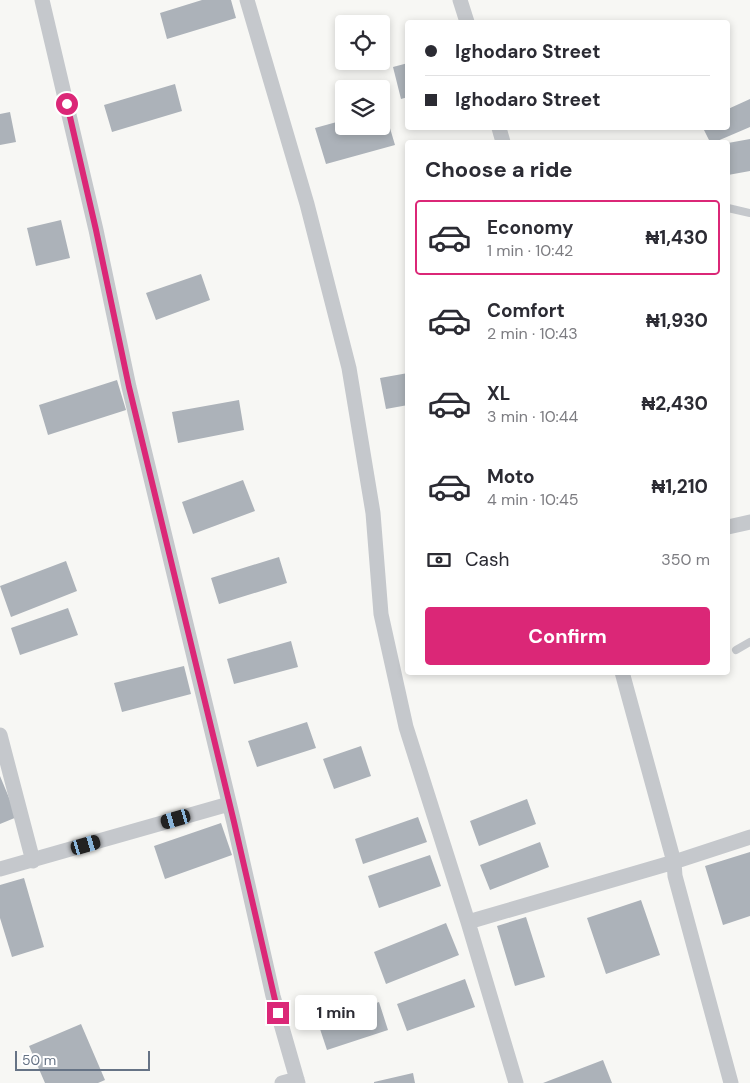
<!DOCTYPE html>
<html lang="en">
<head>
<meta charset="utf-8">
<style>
	body { margin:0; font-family:"DM Sans",sans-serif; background:#f2f2f3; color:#2b2b33; height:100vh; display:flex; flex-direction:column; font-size:19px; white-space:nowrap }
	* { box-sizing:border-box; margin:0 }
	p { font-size:16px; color:#7c7c81 }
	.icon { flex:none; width:28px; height:28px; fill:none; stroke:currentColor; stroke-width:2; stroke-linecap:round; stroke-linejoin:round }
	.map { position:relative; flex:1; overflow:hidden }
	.side { position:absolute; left:405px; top:140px; width:325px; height:535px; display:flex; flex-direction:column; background:#fff; border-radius:5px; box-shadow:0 2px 8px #0003 }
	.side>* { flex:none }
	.top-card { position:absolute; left:405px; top:20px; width:325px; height:110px; border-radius:5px; box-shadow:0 2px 8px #0003; display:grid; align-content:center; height:110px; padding:0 20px; background:#fff }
	.tools { position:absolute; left:335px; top:15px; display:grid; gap:10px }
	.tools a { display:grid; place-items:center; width:55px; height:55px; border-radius:5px; background:#fff; box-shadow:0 2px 8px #0003; font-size:25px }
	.scale { position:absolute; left:15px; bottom:12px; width:135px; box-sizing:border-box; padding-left:5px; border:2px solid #667385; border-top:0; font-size:14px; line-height:18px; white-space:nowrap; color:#667385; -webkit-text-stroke:4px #fff; paint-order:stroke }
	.end { position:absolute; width:22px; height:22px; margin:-11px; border:6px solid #db2777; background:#fff; box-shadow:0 0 0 2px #fff }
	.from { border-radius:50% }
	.bubble { position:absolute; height:35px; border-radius:5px; background:#fff; box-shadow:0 2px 8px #0003; font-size:16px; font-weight:700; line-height:35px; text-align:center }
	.car { position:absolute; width:15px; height:30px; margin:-15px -8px; border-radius:6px; box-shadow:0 0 4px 1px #0007; background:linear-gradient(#222 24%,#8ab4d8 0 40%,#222 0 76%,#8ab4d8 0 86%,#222 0) }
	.top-card b { display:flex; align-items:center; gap:18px; height:48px; font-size:19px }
	.top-card b+b { border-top:1px solid #e1e1e2 }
	.top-card i { width:12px; height:12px; background:#2b2b33 }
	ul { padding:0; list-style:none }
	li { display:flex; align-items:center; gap:15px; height:75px; margin:0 10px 8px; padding:0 10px; border:2px solid transparent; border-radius:5px }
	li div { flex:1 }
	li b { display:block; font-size:19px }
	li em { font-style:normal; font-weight:700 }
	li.active { border-color:#db2777 }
	li>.icon { width:45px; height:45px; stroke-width:1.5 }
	h2 { padding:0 20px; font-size:22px; line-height:60px }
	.pay { display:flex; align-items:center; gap:12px; height:55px; padding:0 20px; font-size:19px }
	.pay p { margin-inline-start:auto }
	.button { display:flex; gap:10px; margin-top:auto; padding:10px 20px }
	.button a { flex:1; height:58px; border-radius:5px; background:#db2777; color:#fff; font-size:20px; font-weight:700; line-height:58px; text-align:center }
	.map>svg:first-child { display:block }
	.building { fill:#acb2b9 }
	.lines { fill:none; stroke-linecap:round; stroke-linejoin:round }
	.lane { stroke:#c5c8cc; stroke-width:8 }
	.street { stroke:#c5c8cc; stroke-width:15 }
	.route { stroke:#db2777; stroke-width:6 }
</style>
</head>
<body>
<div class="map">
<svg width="750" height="1083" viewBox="0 0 750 1083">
	<rect width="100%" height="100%" fill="#f7f7f4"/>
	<path class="building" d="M202 0H231L236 18 167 39 160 13Z
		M408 63V97L401 99 393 67Z
		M175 84 182 111 112 132 104 105Z
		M750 99V127L715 142H710L703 128H728V109Z
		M384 108 395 145 326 164 315 128 344 120V126H381V109Z
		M10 112 16 142 0 145V114Z
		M750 139V171L728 175V143Z
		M61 220 70 258 36 266 27 228Z
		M201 274 210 300 156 320 146 293Z
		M408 373V405L386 409 380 378Z
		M117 380 126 410 48 435 39 405Z
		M239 400 244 430 178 443 172 412Z
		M243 480 255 511 193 534 182 502Z
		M279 557 287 583 219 604 211 578Z
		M66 561 77 591 11 617 0 586Z
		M68 608 78 635 20 655 11 628Z
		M291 641 298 667 234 684 227 659Z
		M184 666 191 694 122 712 114 683Z
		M307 722 316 748 257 767 248 741Z
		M361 746 371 776 334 789 323 759Z
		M0 776 17 817 0 824Z
		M527 799 536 824 479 846 470 821Z
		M418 817 427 842 363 864 355 839Z
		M221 823 232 855 165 879 154 846Z
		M540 842 549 867 490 890 480 865Z
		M750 852V916L723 925 705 866Z
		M430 855 441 886 379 908 368 876Z
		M24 878 44 947 12 957 0 918V885Z
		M641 900 660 955 606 974 587 918Z
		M526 917 545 977 515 986 497 926Z
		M446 923 459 955 386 984 374 952Z
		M465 979 475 1007 407 1031 397 1004Z
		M379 1002 388 1030 327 1050 318 1023Z
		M81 1024 105 1080 98 1083H45L29 1046Z
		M603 1060 612 1083H543Z
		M413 1073 415 1083H374V1082Z"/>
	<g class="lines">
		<path class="lane" d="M728 208 750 213
			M736 650 750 642"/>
		<path class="street" d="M42 0 96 230 129 387 234 823 273 996 298 1083
			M247 0 307 204 349 368 373 513 381 614 406 727 468 922 516 1083
			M460 0 467 22
			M499 128 503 142
			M728 527 750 522
			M622 672 674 862 675 876 731 1083
			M0 735 33 861
			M0 869 229 804
			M468 922 674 862 750 837
			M282 1083 297 1079"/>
	</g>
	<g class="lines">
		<path class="route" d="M67 104 96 230 129 387 234 822 278 1013"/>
	</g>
</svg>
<div class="tools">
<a><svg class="icon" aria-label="locate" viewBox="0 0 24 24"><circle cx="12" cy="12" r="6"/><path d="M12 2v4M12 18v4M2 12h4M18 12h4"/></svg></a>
<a><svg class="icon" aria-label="layers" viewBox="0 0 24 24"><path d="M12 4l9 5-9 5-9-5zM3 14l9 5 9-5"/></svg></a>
</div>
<div class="scale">50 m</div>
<i class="end from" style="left:67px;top:104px"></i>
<i class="end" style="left:278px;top:1013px"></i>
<div class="bubble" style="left:295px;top:995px;width:82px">1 min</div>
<i class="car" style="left:176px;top:819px;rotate:254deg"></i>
<i class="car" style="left:86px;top:845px;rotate:74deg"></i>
<div class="top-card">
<b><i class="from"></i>Ighodaro Street</b>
<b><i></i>Ighodaro Street</b>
</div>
<section class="side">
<h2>Choose a ride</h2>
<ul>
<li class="active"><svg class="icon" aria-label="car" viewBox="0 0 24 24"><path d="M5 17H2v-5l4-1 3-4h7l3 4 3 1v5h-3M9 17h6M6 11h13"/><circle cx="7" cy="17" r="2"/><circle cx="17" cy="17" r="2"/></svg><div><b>Economy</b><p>1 min · 10:42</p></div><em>₦1,430</em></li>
<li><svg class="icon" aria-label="car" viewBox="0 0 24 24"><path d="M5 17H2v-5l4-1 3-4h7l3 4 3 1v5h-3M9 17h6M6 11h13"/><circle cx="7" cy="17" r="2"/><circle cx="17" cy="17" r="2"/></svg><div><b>Comfort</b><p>2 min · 10:43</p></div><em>₦1,930</em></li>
<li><svg class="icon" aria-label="car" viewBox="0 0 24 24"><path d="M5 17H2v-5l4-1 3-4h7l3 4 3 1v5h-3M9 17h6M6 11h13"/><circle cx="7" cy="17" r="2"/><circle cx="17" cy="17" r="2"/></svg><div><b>XL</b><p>3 min · 10:44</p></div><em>₦2,430</em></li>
<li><svg class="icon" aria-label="car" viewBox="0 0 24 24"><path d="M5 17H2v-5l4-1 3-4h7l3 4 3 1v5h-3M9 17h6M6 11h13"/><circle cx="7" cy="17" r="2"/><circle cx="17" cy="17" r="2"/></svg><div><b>Moto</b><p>4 min · 10:45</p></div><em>₦1,210</em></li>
</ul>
<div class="pay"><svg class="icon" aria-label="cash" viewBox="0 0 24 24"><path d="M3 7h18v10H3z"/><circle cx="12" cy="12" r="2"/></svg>Cash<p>350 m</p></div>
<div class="button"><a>Confirm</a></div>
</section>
</div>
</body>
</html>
